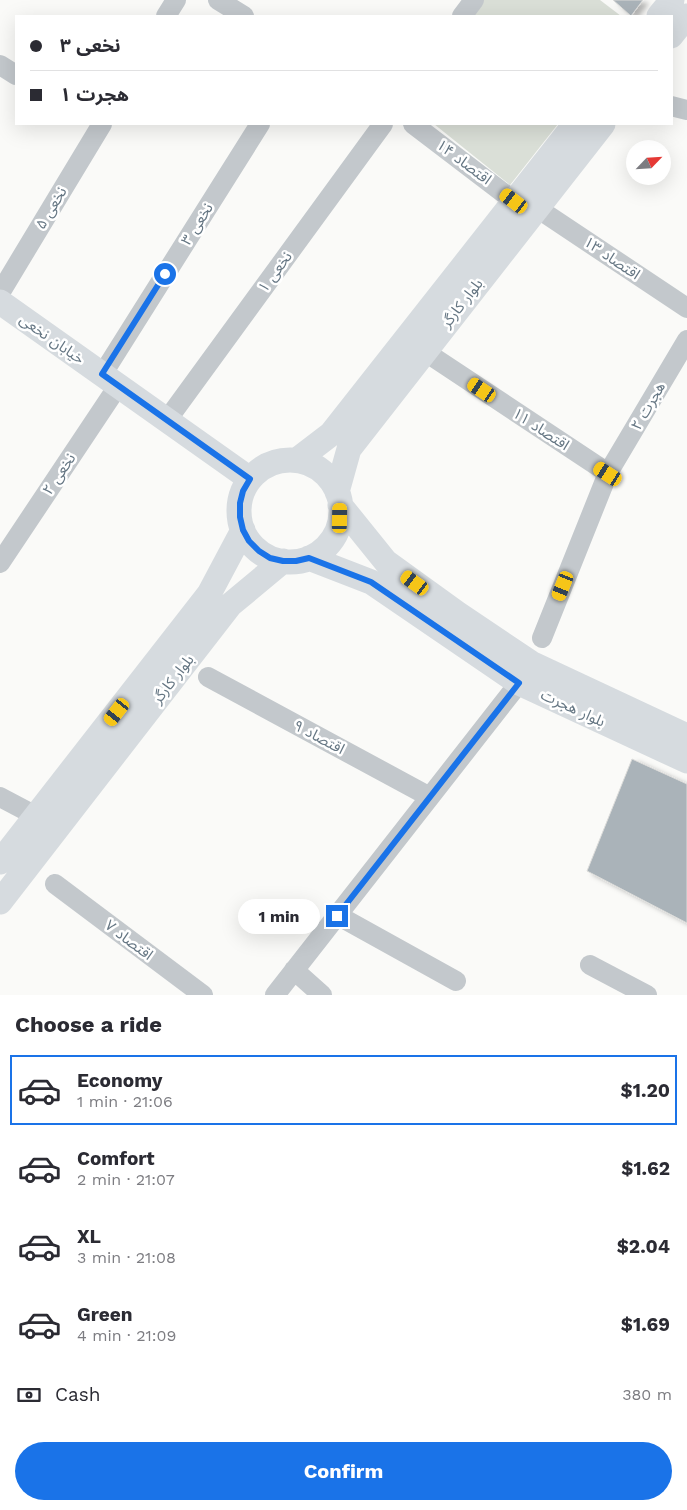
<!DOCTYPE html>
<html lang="en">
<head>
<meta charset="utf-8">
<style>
	body { margin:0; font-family:"Work Sans","Noto Sans Arabic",sans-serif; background:#f2f2f3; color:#2b2b33; height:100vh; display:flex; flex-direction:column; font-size:19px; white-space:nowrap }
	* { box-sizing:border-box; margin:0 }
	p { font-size:16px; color:#7c7c81 }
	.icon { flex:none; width:28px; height:28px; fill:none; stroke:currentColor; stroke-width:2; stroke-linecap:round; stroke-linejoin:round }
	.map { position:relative; height:995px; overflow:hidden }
	.panel { display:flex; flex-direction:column; background:#fff; flex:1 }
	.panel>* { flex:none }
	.hud { position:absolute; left:15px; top:15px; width:658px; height:110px; border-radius:0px; box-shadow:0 5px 20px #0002; display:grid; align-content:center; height:110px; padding:0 15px; background:#fff }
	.needle { width:32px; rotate:65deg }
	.buttons { position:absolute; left:626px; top:140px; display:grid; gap:10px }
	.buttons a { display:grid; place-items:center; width:45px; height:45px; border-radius:50%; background:#fff; box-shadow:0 5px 20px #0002; font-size:25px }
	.end { position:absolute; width:22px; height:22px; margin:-11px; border:6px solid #1a73e8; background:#fff; box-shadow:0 0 0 2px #fff }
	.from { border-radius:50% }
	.bubble { position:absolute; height:35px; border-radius:18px; background:#fff; box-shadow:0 5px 20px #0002; font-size:16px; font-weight:700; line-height:35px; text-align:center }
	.car { position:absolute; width:15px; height:30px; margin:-15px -8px; border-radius:6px; box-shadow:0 0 4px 1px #0007; background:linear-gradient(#f5c518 24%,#345 0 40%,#f5c518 0 76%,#345 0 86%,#f5c518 0) }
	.hud b { display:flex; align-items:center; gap:18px; height:48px; font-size:19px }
	.hud b+b { border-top:1px solid #e1e1e2 }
	.hud i { width:12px; height:12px; background:#2b2b33 }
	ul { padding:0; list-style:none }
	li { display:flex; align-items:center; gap:15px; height:70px; margin:0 10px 8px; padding:0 5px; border:2px solid transparent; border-radius:0px }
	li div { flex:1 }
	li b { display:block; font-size:19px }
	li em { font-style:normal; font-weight:700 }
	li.current { border-color:#1a73e8 }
	li>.icon { width:45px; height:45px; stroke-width:1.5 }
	h2 { padding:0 15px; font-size:22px; line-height:60px }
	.pay { display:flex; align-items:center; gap:12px; height:55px; padding:0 15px; font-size:19px }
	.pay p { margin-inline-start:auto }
	.button { display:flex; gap:10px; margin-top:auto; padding:10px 15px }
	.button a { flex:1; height:58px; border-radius:30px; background:#1a73e8; color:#fff; font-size:20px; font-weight:700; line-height:58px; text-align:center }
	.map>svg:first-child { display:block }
	.green { fill:#dadfd7 }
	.building { fill:#aab3b9; stroke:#dcdcda; filter:url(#shadow) }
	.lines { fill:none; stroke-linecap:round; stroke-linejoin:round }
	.minor { stroke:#c3c8cc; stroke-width:20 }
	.major { stroke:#d6dbdf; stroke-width:25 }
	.route { stroke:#1a73e8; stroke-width:6 }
	.labels { text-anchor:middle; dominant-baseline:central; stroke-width:5; stroke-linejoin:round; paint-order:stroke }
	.street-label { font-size:15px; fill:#657683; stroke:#fff }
</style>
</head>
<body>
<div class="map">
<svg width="687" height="995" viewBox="0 0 687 995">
	<defs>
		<filter id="shadow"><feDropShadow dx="5.5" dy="3" stdDeviation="2.5" flood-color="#0004"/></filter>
	</defs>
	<rect width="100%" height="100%" fill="#fafaf8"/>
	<path class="green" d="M474 0H600L621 16H463Z
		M434 124H558L510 185Z"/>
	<path class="building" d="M613 0H643L631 16Z
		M632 759 687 784V923L587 871Z"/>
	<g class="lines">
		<path class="minor" d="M218 0 244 16
			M166 16 176 0
			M462 16 474 0
			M0 65 16 75
			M671 106 687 110
			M413 124 514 201
			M537 208 687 308
			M0 293 102 124
			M424 351 608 473
			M102 375 260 124
			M167 420 383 124
			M0 563 118 386
			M542 638 608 473 687 340
			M208 677 430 797
			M0 797 36 816
			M55 884 203 995
			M337 915 456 981
			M590 965 647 995
			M294 970 322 995
			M275 995 519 683"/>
		<path class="major" d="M659 16 672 0
			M671 36 687 16
			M0 302 250 479
			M297 460 331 434 575 124
			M239 511a51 51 0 1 1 102 0a51 51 0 1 1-102 0Z
			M337 492 349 449 603 124
			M340 505 386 562 458 614 531 663 687 736
			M309 558 371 582 519 683 687 761
			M0 862 209 594 243 530
			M0 902 230 605 283 561"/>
	</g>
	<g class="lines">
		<path class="route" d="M165 274 102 374 250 479 243 491 240 503V517L243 530 249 541 259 551 270 558 283 561H296L309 558 371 582 519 683 337 916"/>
	</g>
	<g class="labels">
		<g class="street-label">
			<text transform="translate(464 162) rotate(37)">اقتصاد ۱۴</text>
			<text transform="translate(51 208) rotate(-59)">نخعی ۵</text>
			<text transform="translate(197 224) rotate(-58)">نخعی ۳</text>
			<text transform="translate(612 258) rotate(34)">اقتصاد ۱۳</text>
			<text transform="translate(275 272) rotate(-54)">نخعی ۱</text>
			<text transform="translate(462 303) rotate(-52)">بلوار کارگر</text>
			<text transform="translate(52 339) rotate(35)">خیابان نخعی</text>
			<text transform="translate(648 406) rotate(-60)">هجرت ۲</text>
			<text transform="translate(541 429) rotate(33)">اقتصاد ۱۱</text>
			<text transform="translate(59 474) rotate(-56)">۲ نخعی</text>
			<text transform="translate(173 679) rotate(-52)">بلوار کارگر</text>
			<text transform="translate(573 708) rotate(25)">بلوار هجرت</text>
			<text transform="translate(319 737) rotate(28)">اقتصاد ۹</text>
			<text transform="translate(129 940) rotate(37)">اقتصاد ۷</text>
		</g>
	</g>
</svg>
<div class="buttons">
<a><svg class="needle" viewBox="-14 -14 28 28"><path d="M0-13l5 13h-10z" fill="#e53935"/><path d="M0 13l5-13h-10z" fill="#7c7c81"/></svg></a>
</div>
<i class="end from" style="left:165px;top:274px"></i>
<i class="end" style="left:337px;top:916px"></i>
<div class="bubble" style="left:238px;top:899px;width:82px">1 min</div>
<i class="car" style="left:514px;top:201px;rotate:307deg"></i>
<i class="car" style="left:482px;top:390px;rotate:304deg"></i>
<i class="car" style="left:608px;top:474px;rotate:303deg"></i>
<i class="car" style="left:340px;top:518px;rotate:1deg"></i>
<i class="car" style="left:415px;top:583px;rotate:306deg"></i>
<i class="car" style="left:563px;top:586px;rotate:202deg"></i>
<i class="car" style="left:117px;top:712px;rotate:218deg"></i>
<div class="hud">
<b><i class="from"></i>نخعی ۳</b>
<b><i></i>هجرت ۱</b>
</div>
</div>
<section class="panel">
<h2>Choose a ride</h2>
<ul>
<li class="current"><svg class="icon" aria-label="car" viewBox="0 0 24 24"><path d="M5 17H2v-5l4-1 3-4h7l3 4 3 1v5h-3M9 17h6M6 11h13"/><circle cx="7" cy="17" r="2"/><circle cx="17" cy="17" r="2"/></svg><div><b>Economy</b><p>1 min · 21:06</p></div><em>$1.20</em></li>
<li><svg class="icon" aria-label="car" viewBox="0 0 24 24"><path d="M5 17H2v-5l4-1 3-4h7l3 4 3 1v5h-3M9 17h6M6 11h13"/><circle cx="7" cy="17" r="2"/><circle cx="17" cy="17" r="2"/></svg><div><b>Comfort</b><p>2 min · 21:07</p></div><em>$1.62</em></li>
<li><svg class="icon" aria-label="car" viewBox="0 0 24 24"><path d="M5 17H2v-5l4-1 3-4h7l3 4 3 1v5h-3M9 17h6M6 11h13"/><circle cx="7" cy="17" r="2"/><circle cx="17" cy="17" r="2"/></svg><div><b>XL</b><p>3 min · 21:08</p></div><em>$2.04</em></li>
<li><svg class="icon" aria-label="car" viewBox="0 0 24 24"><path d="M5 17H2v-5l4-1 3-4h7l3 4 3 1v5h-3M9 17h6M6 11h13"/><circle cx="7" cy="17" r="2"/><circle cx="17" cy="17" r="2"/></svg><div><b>Green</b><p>4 min · 21:09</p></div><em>$1.69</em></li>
</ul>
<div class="pay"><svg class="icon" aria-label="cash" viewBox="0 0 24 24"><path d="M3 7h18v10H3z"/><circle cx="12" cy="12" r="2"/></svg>Cash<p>380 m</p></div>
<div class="button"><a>Confirm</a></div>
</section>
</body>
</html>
